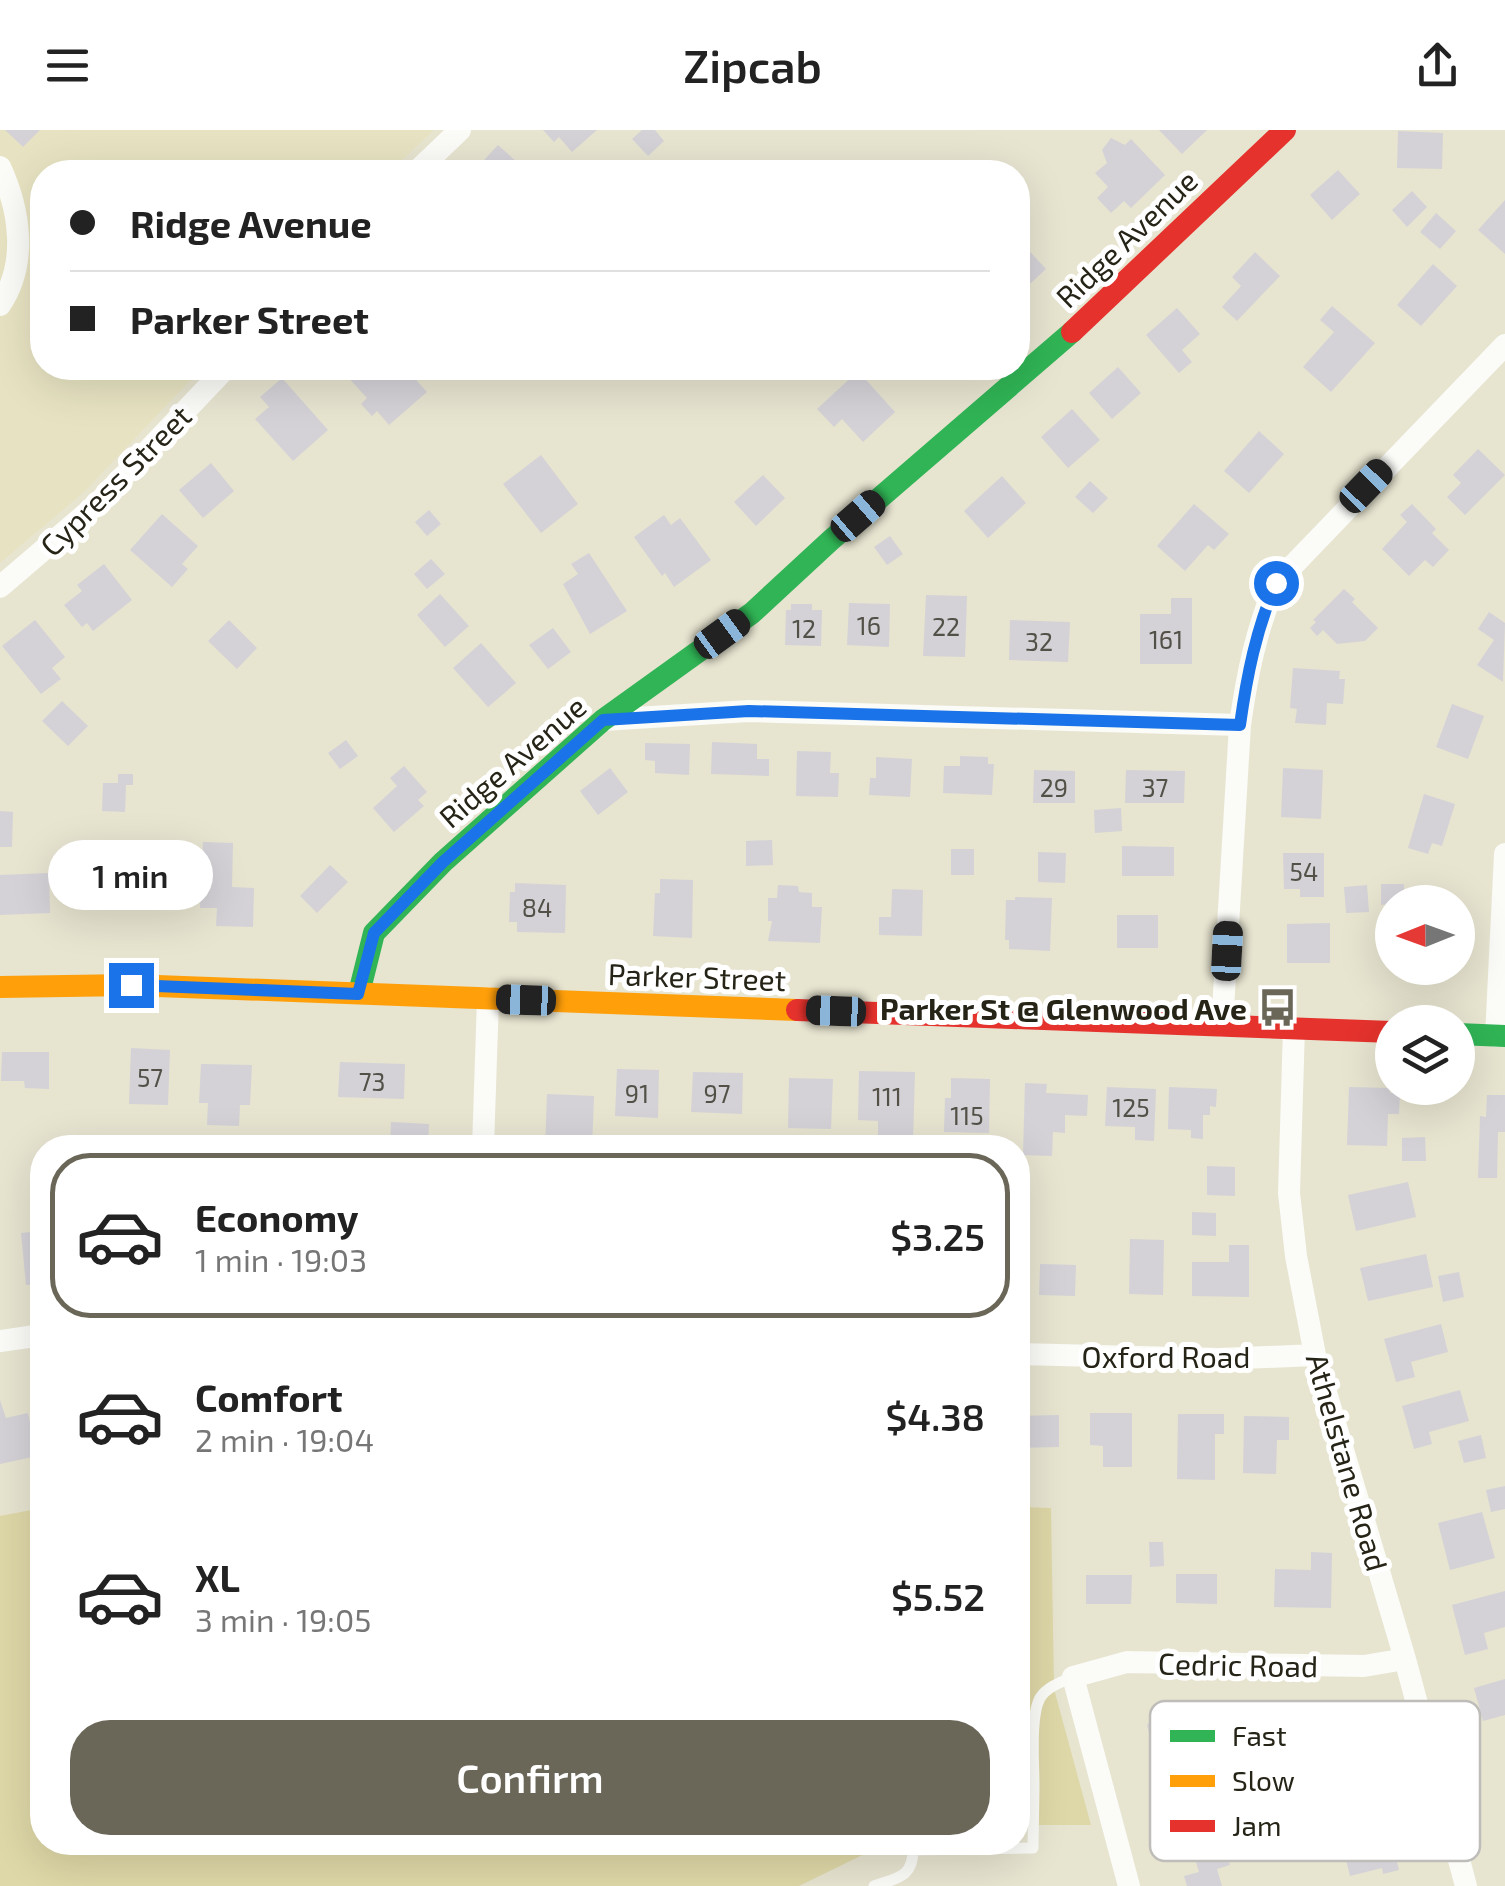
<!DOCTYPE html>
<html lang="en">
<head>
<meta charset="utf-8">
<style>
	body { margin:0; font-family:"Exo 2",sans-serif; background:#f6f6f6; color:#222; height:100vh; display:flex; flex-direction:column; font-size:38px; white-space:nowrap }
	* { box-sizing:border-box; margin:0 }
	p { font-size:32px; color:#767676 }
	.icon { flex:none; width:55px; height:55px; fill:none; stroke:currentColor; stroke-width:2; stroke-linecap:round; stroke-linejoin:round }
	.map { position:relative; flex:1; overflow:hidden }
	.panel { position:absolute; left:30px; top:1005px; width:1000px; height:720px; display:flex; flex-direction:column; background:#fff; border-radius:40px; box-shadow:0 10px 40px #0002 }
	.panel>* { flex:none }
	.hud { position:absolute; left:30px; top:30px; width:1000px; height:220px; border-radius:40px; box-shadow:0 10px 40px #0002; display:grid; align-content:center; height:220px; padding:0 40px; background:#fff }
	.needle { width:65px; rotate:269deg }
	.tools { position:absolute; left:1375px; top:755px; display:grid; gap:20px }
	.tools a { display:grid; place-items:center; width:100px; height:100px; border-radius:50%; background:#fff; box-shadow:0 10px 40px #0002; font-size:50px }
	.end { position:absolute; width:45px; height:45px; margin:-22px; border:12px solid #1a73e8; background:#fff; box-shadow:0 0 0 5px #fff }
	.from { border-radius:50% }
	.bubble { position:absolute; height:70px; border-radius:35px; background:#fff; box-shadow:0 10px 40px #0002; font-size:32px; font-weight:600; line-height:70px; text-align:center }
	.car { position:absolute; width:30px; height:60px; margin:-30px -15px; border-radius:12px; box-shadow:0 0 8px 2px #0007; background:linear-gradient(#222 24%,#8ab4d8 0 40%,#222 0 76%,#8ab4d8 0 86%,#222 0) }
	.hud b { display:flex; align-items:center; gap:35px; height:95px; font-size:38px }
	.hud b+b { border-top:2px solid #e0e0e0 }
	.hud i { width:25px; height:25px; background:#222 }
	ul { padding:18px 0 0; list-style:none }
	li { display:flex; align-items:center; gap:30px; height:165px; margin:0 20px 15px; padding:0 20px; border:5px solid transparent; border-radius:40px }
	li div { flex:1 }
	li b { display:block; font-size:38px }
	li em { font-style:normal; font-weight:600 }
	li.active { border-color:#6a6758 }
	li>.icon { width:90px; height:90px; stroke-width:1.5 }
	.primary-button { display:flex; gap:20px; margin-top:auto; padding:20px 40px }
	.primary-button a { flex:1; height:115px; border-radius:40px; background:#6a6758; color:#fff; font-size:40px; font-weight:600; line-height:115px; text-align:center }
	header { display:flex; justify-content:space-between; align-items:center; height:130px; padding:0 40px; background:#fff; font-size:45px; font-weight:600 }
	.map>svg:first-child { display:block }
	.built { fill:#e7e3c2 }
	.green { fill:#ded7a7 }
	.building { fill:#d4d2d7 }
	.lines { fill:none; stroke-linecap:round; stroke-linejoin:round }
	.lane { stroke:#fbfbf8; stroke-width:11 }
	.street { stroke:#fbfbf8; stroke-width:22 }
	.fast { stroke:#30b455; stroke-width:22 }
	.slow { stroke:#ff9f0a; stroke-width:22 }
	.jam { stroke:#e5322d; stroke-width:22 }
	.route { stroke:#1a73e8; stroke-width:12 }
	.labels { text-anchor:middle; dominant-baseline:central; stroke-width:10; stroke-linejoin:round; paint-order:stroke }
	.number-label { font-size:25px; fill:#525047 }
	.street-label { font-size:30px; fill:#262417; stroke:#fff }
	.poi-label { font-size:30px; font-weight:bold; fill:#262417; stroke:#fff; text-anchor:end }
	.key { fill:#fff; stroke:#bebdb9; stroke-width:2.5 }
	.key-label { font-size:28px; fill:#262417 }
</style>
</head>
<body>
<header><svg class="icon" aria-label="menu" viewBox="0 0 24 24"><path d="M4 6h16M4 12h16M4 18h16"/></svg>Zipcab<svg class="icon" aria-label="share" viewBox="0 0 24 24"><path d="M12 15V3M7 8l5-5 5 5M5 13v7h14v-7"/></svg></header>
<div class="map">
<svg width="1505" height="1756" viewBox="0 0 1505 1756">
	<rect width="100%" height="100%" fill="#e7e4d0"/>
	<path class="built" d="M0 0H434L389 42H42V238H202L84 362 0 433Z"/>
	<path class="green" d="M1018 1377 1051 1378 1054 1559 1091 1695H1018Z
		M42 1378V1712L887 1713 799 1756H0V1386Z"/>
	<path class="building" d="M5 0H40L23 17Z
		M543 0H597L572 22 559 7 554 12Z
		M642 0H655L664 11 648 26 632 9Z
		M1159 0H1207L1182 24Z
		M1398 1 1443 3 1442 39 1397 38Z
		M1111 8 1125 15 1131 9 1165 45 1131 78 1124 71 1111 83 1097 68 1108 57 1095 43 1107 33 1102 20Z
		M498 15 528 42H473Z
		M1338 40 1360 64 1332 90 1310 65Z
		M1412 61 1427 77 1407 97 1392 80Z
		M1505 70V124L1478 100Z
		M1436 83 1456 101 1440 119 1420 102Z
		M1021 112 1046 139 1018 165V116Z
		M1255 122 1280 146 1237 191 1222 177 1241 156 1232 147Z
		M1433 134 1457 156 1421 196 1397 175Z
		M1332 176 1375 213 1331 262 1303 237 1334 202 1320 190Z
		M1177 178 1200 204 1182 220 1192 232 1179 243 1146 205Z
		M1118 237 1141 263 1112 289 1089 263Z
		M352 238H389L400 250 409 242 427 262 389 295 377 281 372 286 361 274 367 268 345 244Z
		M858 241 895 282 863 312 842 289 834 297 817 279Z
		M282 248 328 300 293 331 255 289 269 277 260 267Z
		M1072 279 1100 310 1068 338 1041 307Z
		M1259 301 1284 324 1249 363 1224 341Z
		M1478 319 1505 345 1465 385 1447 367 1461 353 1453 345Z
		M541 325 578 374 541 403 503 354Z
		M211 333 234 361 203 388 179 360Z
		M763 345 785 368 756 396 734 372Z
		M1002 346 1026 373 988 408 964 381Z
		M1090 351 1108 368 1093 383 1075 367Z
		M1194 374 1229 404 1214 420 1208 415 1185 441 1157 416Z
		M1412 374 1436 399 1432 403 1449 420 1433 437 1425 430 1409 446 1382 419 1407 392 1400 385Z
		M429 380 441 394 427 406 415 392Z
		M162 384 198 416 182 434 188 439 172 457 130 420Z
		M664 385 671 395 680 388 711 430 674 457 665 443 662 446 634 407Z
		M890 406 903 424 887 435 874 417Z
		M589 423 627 481 590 504 563 454 578 444 571 434Z
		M431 429 445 444 427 459 414 444Z
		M104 434 132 470 93 501 87 493 82 497 64 475 82 461 77 455Z
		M1344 459 1355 469 1352 472 1378 498 1365 511 1337 514 1323 500 1317 506 1310 498 1316 492 1313 490Z
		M440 464 469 496 445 517 417 485Z
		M926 465 967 466 965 527 923 526Z
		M1171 468H1192V534H1140V484H1171Z
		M849 473 890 474 889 517 847 515Z
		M791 474H812V480H822L821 516 785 515 786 480H791Z
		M1489 482 1505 493 1503 552 1477 535 1494 510 1478 499Z
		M35 490 65 527 52 538 61 549 41 564 2 516Z
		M229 490 257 518 237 539 208 511Z
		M1010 490 1070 492 1068 532 1009 530Z
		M553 498 571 522 548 539 529 515Z
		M481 513 516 553 488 577 453 538Z
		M1293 538 1340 541 1339 549H1345L1343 574 1327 573 1326 595 1295 593 1297 579 1290 578Z
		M62 571 88 596 68 616 42 591Z
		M1452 574 1484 586 1468 629 1436 617Z
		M346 610 358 626 340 639 328 623Z
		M712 612 757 614V629H769V646L711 644Z
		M645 613 690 614 689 645 655 643V631L645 630Z
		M797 621 831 622 830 643H839L838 667 796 666Z
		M960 626 988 627V634H994L992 665 943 663 944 636H960Z
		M876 627 912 629 910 667 869 665 870 648H876Z
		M404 636 427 662 418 670 424 676 394 702 373 678 397 656 390 648Z
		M610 638 628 662 598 685 580 661Z
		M1283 638 1323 640 1321 689 1281 687Z
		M1034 640 1075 641V673H1033Z
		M1126 640 1185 641 1184 673H1125Z
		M118 644H133V655H126L125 682 102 681 103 653H118Z
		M1424 664 1455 674 1442 716 1432 713 1428 724 1408 718Z
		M1121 678 1122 701 1095 703 1094 680Z
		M0 681 13 682 12 717H0Z
		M772 710 773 735 746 736V711Z
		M203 712 233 713 232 757 254 758 253 797 216 796 217 778H200Z
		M1122 716 1174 717V746H1122Z
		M951 719H974V745H951Z
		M1038 722 1066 723 1065 753 1038 752Z
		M1283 723H1324V767H1300V759H1284Z
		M330 735 348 752 317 783 300 766Z
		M99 740 152 741V776L99 775Z
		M49 743 50 783 0 785V745Z
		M660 749 693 750 692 808 653 806 655 763H660Z
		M515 753 566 755 565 803 517 802V792H509L510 762H515Z
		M1381 754H1404V772L1381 775Z
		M778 755 798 756 799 762 812 763V777H822L820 813 768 811 772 791H768V768H777Z
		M1367 755 1369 782 1346 783 1344 757Z
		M892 759 923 760 922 806 879 805V787H891Z
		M1015 767 1052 768 1050 821 1009 819V810H1005L1006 770H1015Z
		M1117 785H1158V818H1117Z
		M1330 793V833H1287V794Z
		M131 918 170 920 168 975 129 974Z
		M2 922H49V959L25 958 24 951H1Z
		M340 932 405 934 404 969 338 967Z
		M201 934 252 935 250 975H240L239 996 207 995 208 973H199Z
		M617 939 659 940 658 988 615 986Z
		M859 941 915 942 913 1012 878 1011V991L858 990Z
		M693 942 743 943 742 984 691 982Z
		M789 948 833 949 831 999 788 998Z
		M951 948 990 949 989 1003 944 1002 945 968H951Z
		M1025 953 1047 954 1046 963 1088 965 1087 986 1065 985V1003L1053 1002 1052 1026 1023 1025Z
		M1107 957 1156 959 1154 1011 1135 1010V997L1105 996Z
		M1169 957 1217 959 1216 977 1210 976V985H1203V1009L1191 1008V1000L1168 999Z
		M1349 957 1390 958V963H1400L1399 984H1388L1387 1016 1347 1015Z
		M547 964 594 966 592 1018H545Z
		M1487 965H1505V1002H1498L1497 1048H1478L1480 986 1486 987Z
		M391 992 429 994 428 1018H390Z
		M1425 1007 1426 1031H1402V1008Z
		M1207 1036 1235 1037V1066L1207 1065Z
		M1408 1052 1416 1087 1356 1101 1348 1065Z
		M1192 1082 1216 1083V1106L1192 1105Z
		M42 1101V1154L26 1155 21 1103Z
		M1130 1109 1164 1110 1163 1165 1129 1164Z
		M1229 1115H1249V1167L1192 1166V1132H1229Z
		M1426 1124 1433 1157 1368 1171 1360 1138Z
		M1040 1134 1076 1135 1075 1166 1039 1165Z
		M1459 1142 1464 1167 1443 1172 1438 1146Z
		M1441 1194 1448 1222 1411 1232 1415 1247 1396 1252 1384 1209Z
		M1460 1260 1469 1291 1429 1302 1432 1314 1414 1319 1402 1276Z
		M0 1270 6 1288 28 1283 37 1326 0 1334Z
		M1090 1283H1132V1337H1103V1316L1090 1315Z
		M1178 1284H1224V1304H1215V1350L1177 1349Z
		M1059 1285V1317L1018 1318V1286Z
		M1244 1286 1289 1287V1310H1277L1276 1344 1243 1343Z
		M1481 1305 1486 1328 1464 1333 1458 1311Z
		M1505 1356V1379L1491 1382 1486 1360Z
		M1482 1382 1495 1428 1450 1440 1438 1393Z
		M1149 1412H1163L1164 1436 1150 1437Z
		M1311 1422 1332 1423 1331 1478 1274 1477 1275 1439 1311 1440Z
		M1176 1444H1217V1474L1176 1473Z
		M1086 1445H1132L1131 1474H1086Z
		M1505 1461V1497L1484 1503 1488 1519 1465 1525 1452 1475Z
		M1505 1549V1585L1483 1591 1474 1558Z
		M1219 1587 1227 1618 1189 1628 1190 1634 1158 1642 1147 1594 1167 1589 1170 1599Z
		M1396 1696 1403 1722 1395 1724 1399 1740 1383 1744 1382 1738 1350 1746 1341 1710Z
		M1226 1721 1230 1735 1217 1739 1222 1756H1187L1184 1746 1199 1742 1195 1729Z"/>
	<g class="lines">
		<path class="lane" d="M1018 1656H1034C1034 1634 1030 1586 1040 1568 1047 1557 1061 1552 1073 1547
			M874 1756C896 1748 913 1748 913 1720L1033 1718 1034 1656"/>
		<path class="street" d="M0 37C20 80 28 134 0 175
			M416 42 460 0
			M0 457 96 375 226 238
			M603 590 749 581 1240 595 1222 896
			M1240 595C1247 545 1256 500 1276 453L1505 215
			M1294 898 1289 1063 1296 1126 1315 1225 1405 1529 1466 1756
			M1496 906 1505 724
			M483 1018 488 868
			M0 1211 42 1205
			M1018 1224 1220 1229 1315 1225
			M1129 1756 1073 1547 1127 1532 1364 1536 1405 1529"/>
		<path class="fast" d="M359 863 374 803 443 732 603 590 752 483 831 410 1072 202
			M1458 904 1505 906"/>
		<path class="slow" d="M0 857 131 855 797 880"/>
		<path class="jam" d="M1072 202 1285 0
			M797 880 1392 902"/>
	</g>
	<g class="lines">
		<path class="route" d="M131 855 358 864 374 803 443 732 603 590 749 581 1240 595C1247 545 1256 500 1276 453"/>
	</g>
	<defs>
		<symbol id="bus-bare" viewBox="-9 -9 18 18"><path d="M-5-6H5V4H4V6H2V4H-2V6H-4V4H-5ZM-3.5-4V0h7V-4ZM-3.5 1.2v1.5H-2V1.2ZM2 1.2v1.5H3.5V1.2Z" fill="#6a6758" stroke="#fff" stroke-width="2.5" paint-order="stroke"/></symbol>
	</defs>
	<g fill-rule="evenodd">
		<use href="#bus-bare" x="1250" y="850" width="55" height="55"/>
	</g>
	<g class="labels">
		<g class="number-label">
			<text x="869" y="495">16</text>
			<text x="946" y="496">22</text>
			<text x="804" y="498">12</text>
			<text x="1166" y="509">161</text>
			<text x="1039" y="511">32</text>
			<text x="1054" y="657">29</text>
			<text x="1155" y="657">37</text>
			<text x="1304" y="741">54</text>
			<text x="537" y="777">84</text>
			<text x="150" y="947">57</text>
			<text x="372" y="951">73</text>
			<text x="637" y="963">91</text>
			<text x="717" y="963">97</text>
			<text x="887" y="966">111</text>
			<text x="1131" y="977">125</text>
			<text x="967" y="985">115</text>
		</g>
		<g class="street-label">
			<text transform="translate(1126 108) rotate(-44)">Ridge Avenue</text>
			<text transform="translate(115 350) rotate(-45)">Cypress Street</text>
			<text transform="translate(512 631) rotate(-41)">Ridge Avenue</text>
			<text transform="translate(697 846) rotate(2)">Parker Street</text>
			<text x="1166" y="1226">Oxford Road</text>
			<text transform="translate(1348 1332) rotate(74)">Athelstane Road</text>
			<text transform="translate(1238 1534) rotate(1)">Cedric Road</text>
		</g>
		<g class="poi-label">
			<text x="1247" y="878">Parker St @ Glenwood Ave</text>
		</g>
	</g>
	<rect x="1150" y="1571" width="330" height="160" rx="15" class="key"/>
	<rect x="1170" y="1600" width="45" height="12" fill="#30b455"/>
	<rect x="1170" y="1645" width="45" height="12" fill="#ff9f0a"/>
	<rect x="1170" y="1690" width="45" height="12" fill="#e5322d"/>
	<g class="key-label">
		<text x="1232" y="1616">Fast</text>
		<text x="1232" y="1661">Slow</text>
		<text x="1232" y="1706">Jam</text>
	</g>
</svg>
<div class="tools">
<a><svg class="needle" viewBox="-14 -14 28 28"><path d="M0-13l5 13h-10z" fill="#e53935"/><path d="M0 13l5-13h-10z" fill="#767676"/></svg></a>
<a><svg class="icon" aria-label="layers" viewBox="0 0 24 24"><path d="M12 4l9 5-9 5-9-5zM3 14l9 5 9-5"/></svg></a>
</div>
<i class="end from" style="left:1276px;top:453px"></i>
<i class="end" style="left:131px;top:855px"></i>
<div class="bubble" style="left:48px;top:710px;width:165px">1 min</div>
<i class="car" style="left:1366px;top:356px;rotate:44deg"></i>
<i class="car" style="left:858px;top:386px;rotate:49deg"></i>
<i class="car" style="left:722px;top:504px;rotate:54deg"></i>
<i class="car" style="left:1227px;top:821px;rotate:3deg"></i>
<i class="car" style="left:526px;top:870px;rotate:272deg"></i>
<i class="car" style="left:836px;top:881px;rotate:272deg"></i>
<div class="hud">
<b><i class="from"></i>Ridge Avenue</b>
<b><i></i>Parker Street</b>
</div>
<section class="panel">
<ul>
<li class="active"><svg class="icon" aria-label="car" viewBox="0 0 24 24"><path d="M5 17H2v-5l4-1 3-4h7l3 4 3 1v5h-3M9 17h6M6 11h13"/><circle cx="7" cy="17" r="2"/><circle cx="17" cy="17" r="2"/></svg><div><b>Economy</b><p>1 min · 19:03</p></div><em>$3.25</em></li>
<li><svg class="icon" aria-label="car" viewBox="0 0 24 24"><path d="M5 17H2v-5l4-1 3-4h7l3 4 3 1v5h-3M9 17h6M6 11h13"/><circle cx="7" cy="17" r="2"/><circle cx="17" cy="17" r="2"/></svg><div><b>Comfort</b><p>2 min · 19:04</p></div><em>$4.38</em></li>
<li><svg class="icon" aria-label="car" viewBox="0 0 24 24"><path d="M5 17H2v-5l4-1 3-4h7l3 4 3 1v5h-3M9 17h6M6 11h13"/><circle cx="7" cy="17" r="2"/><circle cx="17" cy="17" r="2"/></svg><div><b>XL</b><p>3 min · 19:05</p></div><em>$5.52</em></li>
</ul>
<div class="primary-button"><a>Confirm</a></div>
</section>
</div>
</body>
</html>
